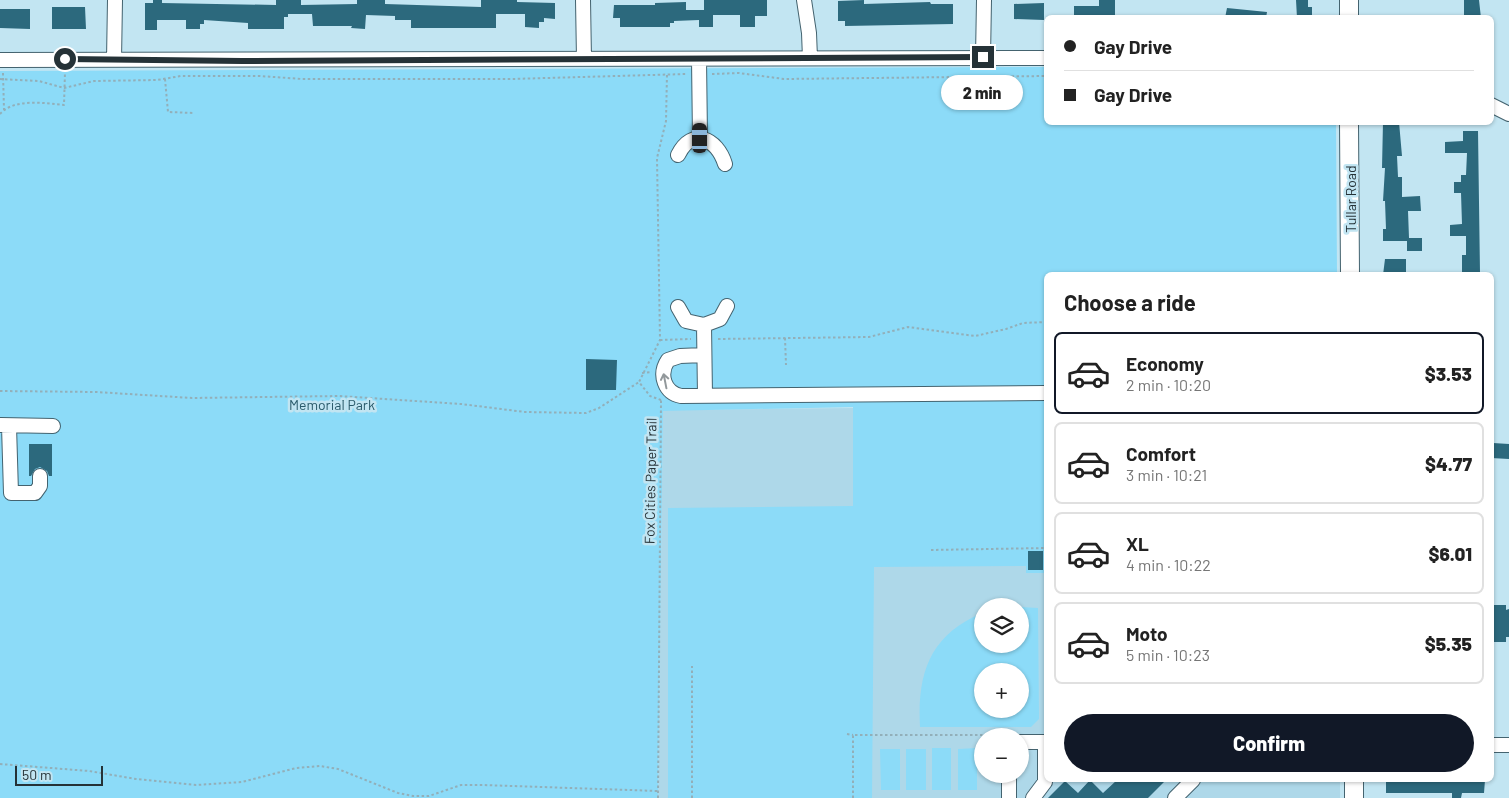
<!DOCTYPE html>
<html lang="en">
<head>
<meta charset="utf-8">
<style>
	body { margin:0; font-family:Barlow,sans-serif; background:#f2f2f2; color:#222; height:100vh; display:flex; flex-direction:column; font-size:19px; white-space:nowrap }
	* { box-sizing:border-box; margin:0 }
	p { font-size:16px; color:#767676 }
	.icon { flex:none; width:28px; height:28px; fill:none; stroke:currentColor; stroke-width:2; stroke-linecap:round; stroke-linejoin:round }
	.map { position:relative; flex:1; overflow:hidden }
	.panel { position:absolute; left:1044px; top:272px; width:450px; height:510px; display:flex; flex-direction:column; background:#fff; border-radius:8px; box-shadow:0 1px 4px #0004 }
	.panel>* { flex:none }
	.top-card { position:absolute; left:1044px; top:15px; width:450px; height:110px; border-radius:8px; box-shadow:0 1px 4px #0004; display:grid; align-content:center; height:110px; padding:0 20px; background:#fff }
	.buttons { position:absolute; left:974px; top:598px; display:grid; gap:10px }
	.buttons a { display:grid; place-items:center; width:55px; height:55px; border-radius:50%; background:#fff; box-shadow:0 1px 4px #0004; font-size:25px }
	.scale { position:absolute; left:15px; bottom:12px; width:88px; box-sizing:border-box; padding-left:5px; border:2px solid #253237; border-top:0; font-size:14px; line-height:18px; white-space:nowrap; color:#253237; -webkit-text-stroke:4px #c2e5f2; paint-order:stroke }
	.end { position:absolute; width:22px; height:22px; margin:-11px; border:6px solid #253237; background:#fff; box-shadow:0 0 0 2px #fff }
	.from { border-radius:50% }
	.bubble { position:absolute; height:35px; border-radius:18px; background:#fff; box-shadow:0 1px 4px #0004; font-size:16px; font-weight:800; line-height:35px; text-align:center }
	.car { position:absolute; width:15px; height:30px; margin:-15px -8px; border-radius:6px; box-shadow:0 0 4px 1px #0007; background:linear-gradient(#222 24%,#8ab4d8 0 40%,#222 0 76%,#8ab4d8 0 86%,#222 0) }
	.top-card b { display:flex; align-items:center; gap:18px; height:48px; font-size:19px }
	.top-card b+b { border-top:1px solid #e0e0e0 }
	.top-card i { width:12px; height:12px; background:#222 }
	ul { padding:0; list-style:none }
	li { display:flex; align-items:center; gap:15px; height:82px; margin:0 10px 8px; padding:0 10px; border:2px solid #e0e0e0; border-radius:8px }
	li div { flex:1 }
	li b { display:block; font-size:19px }
	li em { font-style:normal; font-weight:800 }
	li.on { border-color:#111827 }
	li>.icon { width:45px; height:45px; stroke-width:1.5 }
	h2 { padding:0 20px; font-size:22px; line-height:60px }
	.button { display:flex; gap:10px; margin-top:auto; padding:10px 20px }
	.button a { flex:1; height:58px; border-radius:30px; background:#111827; color:#fff; font-size:20px; font-weight:800; line-height:58px; text-align:center }
	.map>svg:first-child { display:block }
	.built { fill:#aed8e9; fill-rule:evenodd }
	.green { fill:#8cdbf8; fill-rule:evenodd }
	.building { fill:#2c697d }
	.lines { fill:none; stroke-linecap:round; stroke-linejoin:round }
	.minor-casing { stroke:#44636f; stroke-width:16 }
	.major-casing { stroke:#44636f; stroke-width:20 }
	.path { stroke:#92afb9; stroke-width:2; stroke-dasharray:2.5 2.5; stroke-linecap:butt }
	.minor { stroke:#fff; stroke-width:14 }
	.major { stroke:#fff; stroke-width:18 }
	.oneway { stroke:#92989b }
	.route { stroke:#253237; stroke-width:6 }
	.labels { text-anchor:middle; dominant-baseline:central; stroke-width:5; stroke-linejoin:round; paint-order:stroke }
	.street-label { font-size:14px; fill:#253237; stroke:#c2e5f2 }
	.park-label { font-size:14px; fill:#295a6a; stroke:#c2e5f2 }
</style>
</head>
<body>
<div class="map">
<svg width="1509" height="798" viewBox="0 0 1509 798">
	<rect width="100%" height="100%" fill="#c2e5f2"/>
	<path class="built" d="M1046 406V780H1340V798H658L663 410ZM982 606H1020V644H982ZM982 671H1020V709H982ZM982 736H1020V774H982Z"/>
	<path class="green" d="M1046 67V122L1336 123 1337 275H1046L1045 573H1026V566L874 567 872 798H668V508L853 506V407L663 411 658 798H0V71Z
		M1020 607 1038 608 1039 719 1031 727H920C917 673 930 635 982 613V644H1020ZM982 671H1020V709H982Z
		M932 748H951V790H932Z
		M977 748V790H958V749Z
		M880 749H900V790H881Z
		M906 749H926V790H906Z"/>
	<path class="building" d="M153 0H162V3L276 5V0H301V5L357 4V0H385V4L481 7V0H517V2L555 3V19L544 18V22H539V28L525 27V14H496V28H411V20H395V16L366 15 365 29 351 28 352 26H313L312 14H288V17H284V29H248V23L204 20V24H200V29H186V20H157V30H145V3H153Z
		M704 0H767V16H755V27H740V15H713V27H699V20L674 21V23H670V27H620V18H613L614 5H655V3L686 2V10H704Z
		M864 0V4L930 2 931 4H953V24L845 26V21H838V1Z
		M1099 0H1115V18H1074V6H1099Z
		M1296 0H1308V7H1312V18H1297Z
		M1464 0H1479L1481 18H1464Z
		M1044 3V20L1014 19V4Z
		M52 7H85L86 29H52Z
		M1227 8 1267 12 1266 18H1225Z
		M0 9H30V29L0 28Z
		M1383 122H1399L1402 156H1397L1398 177H1402V197L1420 196 1421 211H1408L1409 238H1422V251H1407V241H1383V229H1386L1385 201H1383L1385 168H1382Z
		M1463 131H1478L1480 273H1462V255H1466V236H1450V225L1462 224 1461 193H1454V182H1461V175H1466L1467 153H1445V142L1463 141Z
		M1385 259H1406V273L1383 275Z
		M586 359 617 360 616 390H586Z
		M1493 443 1509 444V459L1491 458Z
		M29 444H52V476H49L47 471 40 467 35 469 31 476H29Z
		M1028 551H1043V570H1028Z
		M1491 605H1506V610L1509 609V637H1506V642H1491Z
		M1090 780 1103 793 1117 780H1166L1148 798H1048L1065 781 1078 793Z
		M1386 780H1485L1484 793H1462L1461 798H1452V793H1386Z"/>
	<g class="lines">
		<defs>
			<path id="minor" d="M583 0 584 59
				M804 0 809 33 810 58
				M983 57 984 0
				M699 59 700 138
				M0 60 1046 58
				M114 60 115 0
				M1491 105 1509 114
				M678 155C692 127 717 138 725 164
				M678 307 686 321 704 325 720 319 727 306
				M704 325 705 396
				M704 355 680 356 668 360C658 375 665 393 681 396L1046 393
				M1 425 53 426
				M9 426 11 493H35L40 486V476
				M1020 742H1045V782L1033 798
				M1491 745H1509
				M1009 774V798
				M1175 798 1193 780"/>
			<path id="major" d="M1349 0V18
				M1349 122 1350 275
				M1354 798V780"/>
		</defs>
		<use href="#minor" class="minor-casing"/>
		<use href="#major" class="major-casing"/>
		<path class="path" d="M3 73 4 110
			M712 74 739 73 784 79 1046 76
			M0 79 39 81 64 88 94 81 157 80 181 76H260L302 79H511L687 74
			M165 79 168 112 194 113
			M0 114C14 98 45 103 64 105L65 72
			M785 338 786 365
			M718 339 869 337 908 327 975 336 1006 329 1023 323 1046 322
			M660 340 691 339
			M642 373 652 372
			M0 391 96 392 192 398 339 396 461 404 525 412 586 413 599 408 639 382
			M661 400 650 396 639 382 660 340 657 158 666 121 667 74
			M931 550 1046 548
			M847 734 853 735
			M0 764 89 771 136 779 196 785 242 782 296 768 320 766 338 769 398 793 413 796H429L461 785H483L658 791
			M658 798 661 400
			M692 798V666
			M853 798V735H1009"/>
		<use href="#minor" class="minor"/>
		<use href="#major" class="major"/>
	</g>
	<defs><path id="oneway-shaft" d="M-6 0H5M1.5-3L5.5 0L1.5 3" fill="none" stroke-width="1.6" stroke-linecap="round" stroke-linejoin="round" transform="scale(1.25)"/></defs>
	<use class="oneway" href="#oneway-shaft" transform="translate(665 381) rotate(-101)"/>
	<g class="lines">
		<path class="route" d="M65 59 242 61 983 57"/>
	</g>
	<g class="labels">
		<g class="street-label">
			<text transform="translate(1350 199) rotate(-90)">Tullar Road</text>
			<text transform="translate(650 481) rotate(-89)">Fox Cities Paper Trail</text>
		</g>
		<g class="park-label">
			<text x="332" y="404">Memorial Park</text>
		</g>
	</g>
</svg>
<div class="buttons">
<a><svg class="icon" aria-label="layers" viewBox="0 0 24 24"><path d="M12 4l9 5-9 5-9-5zM3 14l9 5 9-5"/></svg></a>
<a>+</a>
<a>−</a>
</div>
<div class="scale">50 m</div>
<i class="end from" style="left:65px;top:59px"></i>
<i class="end" style="left:983px;top:57px"></i>
<div class="bubble" style="left:941px;top:75px;width:82px">2 min</div>
<i class="car" style="left:700px;top:138px;rotate:0deg"></i>
<div class="top-card">
<b><i class="from"></i>Gay Drive</b>
<b><i></i>Gay Drive</b>
</div>
<section class="panel">
<h2>Choose a ride</h2>
<ul>
<li class="on"><svg class="icon" aria-label="car" viewBox="0 0 24 24"><path d="M5 17H2v-5l4-1 3-4h7l3 4 3 1v5h-3M9 17h6M6 11h13"/><circle cx="7" cy="17" r="2"/><circle cx="17" cy="17" r="2"/></svg><div><b>Economy</b><p>2 min · 10:20</p></div><em>$3.53</em></li>
<li><svg class="icon" aria-label="car" viewBox="0 0 24 24"><path d="M5 17H2v-5l4-1 3-4h7l3 4 3 1v5h-3M9 17h6M6 11h13"/><circle cx="7" cy="17" r="2"/><circle cx="17" cy="17" r="2"/></svg><div><b>Comfort</b><p>3 min · 10:21</p></div><em>$4.77</em></li>
<li><svg class="icon" aria-label="car" viewBox="0 0 24 24"><path d="M5 17H2v-5l4-1 3-4h7l3 4 3 1v5h-3M9 17h6M6 11h13"/><circle cx="7" cy="17" r="2"/><circle cx="17" cy="17" r="2"/></svg><div><b>XL</b><p>4 min · 10:22</p></div><em>$6.01</em></li>
<li><svg class="icon" aria-label="car" viewBox="0 0 24 24"><path d="M5 17H2v-5l4-1 3-4h7l3 4 3 1v5h-3M9 17h6M6 11h13"/><circle cx="7" cy="17" r="2"/><circle cx="17" cy="17" r="2"/></svg><div><b>Moto</b><p>5 min · 10:23</p></div><em>$5.35</em></li>
</ul>
<div class="button"><a>Confirm</a></div>
</section>
</div>
</body>
</html>
